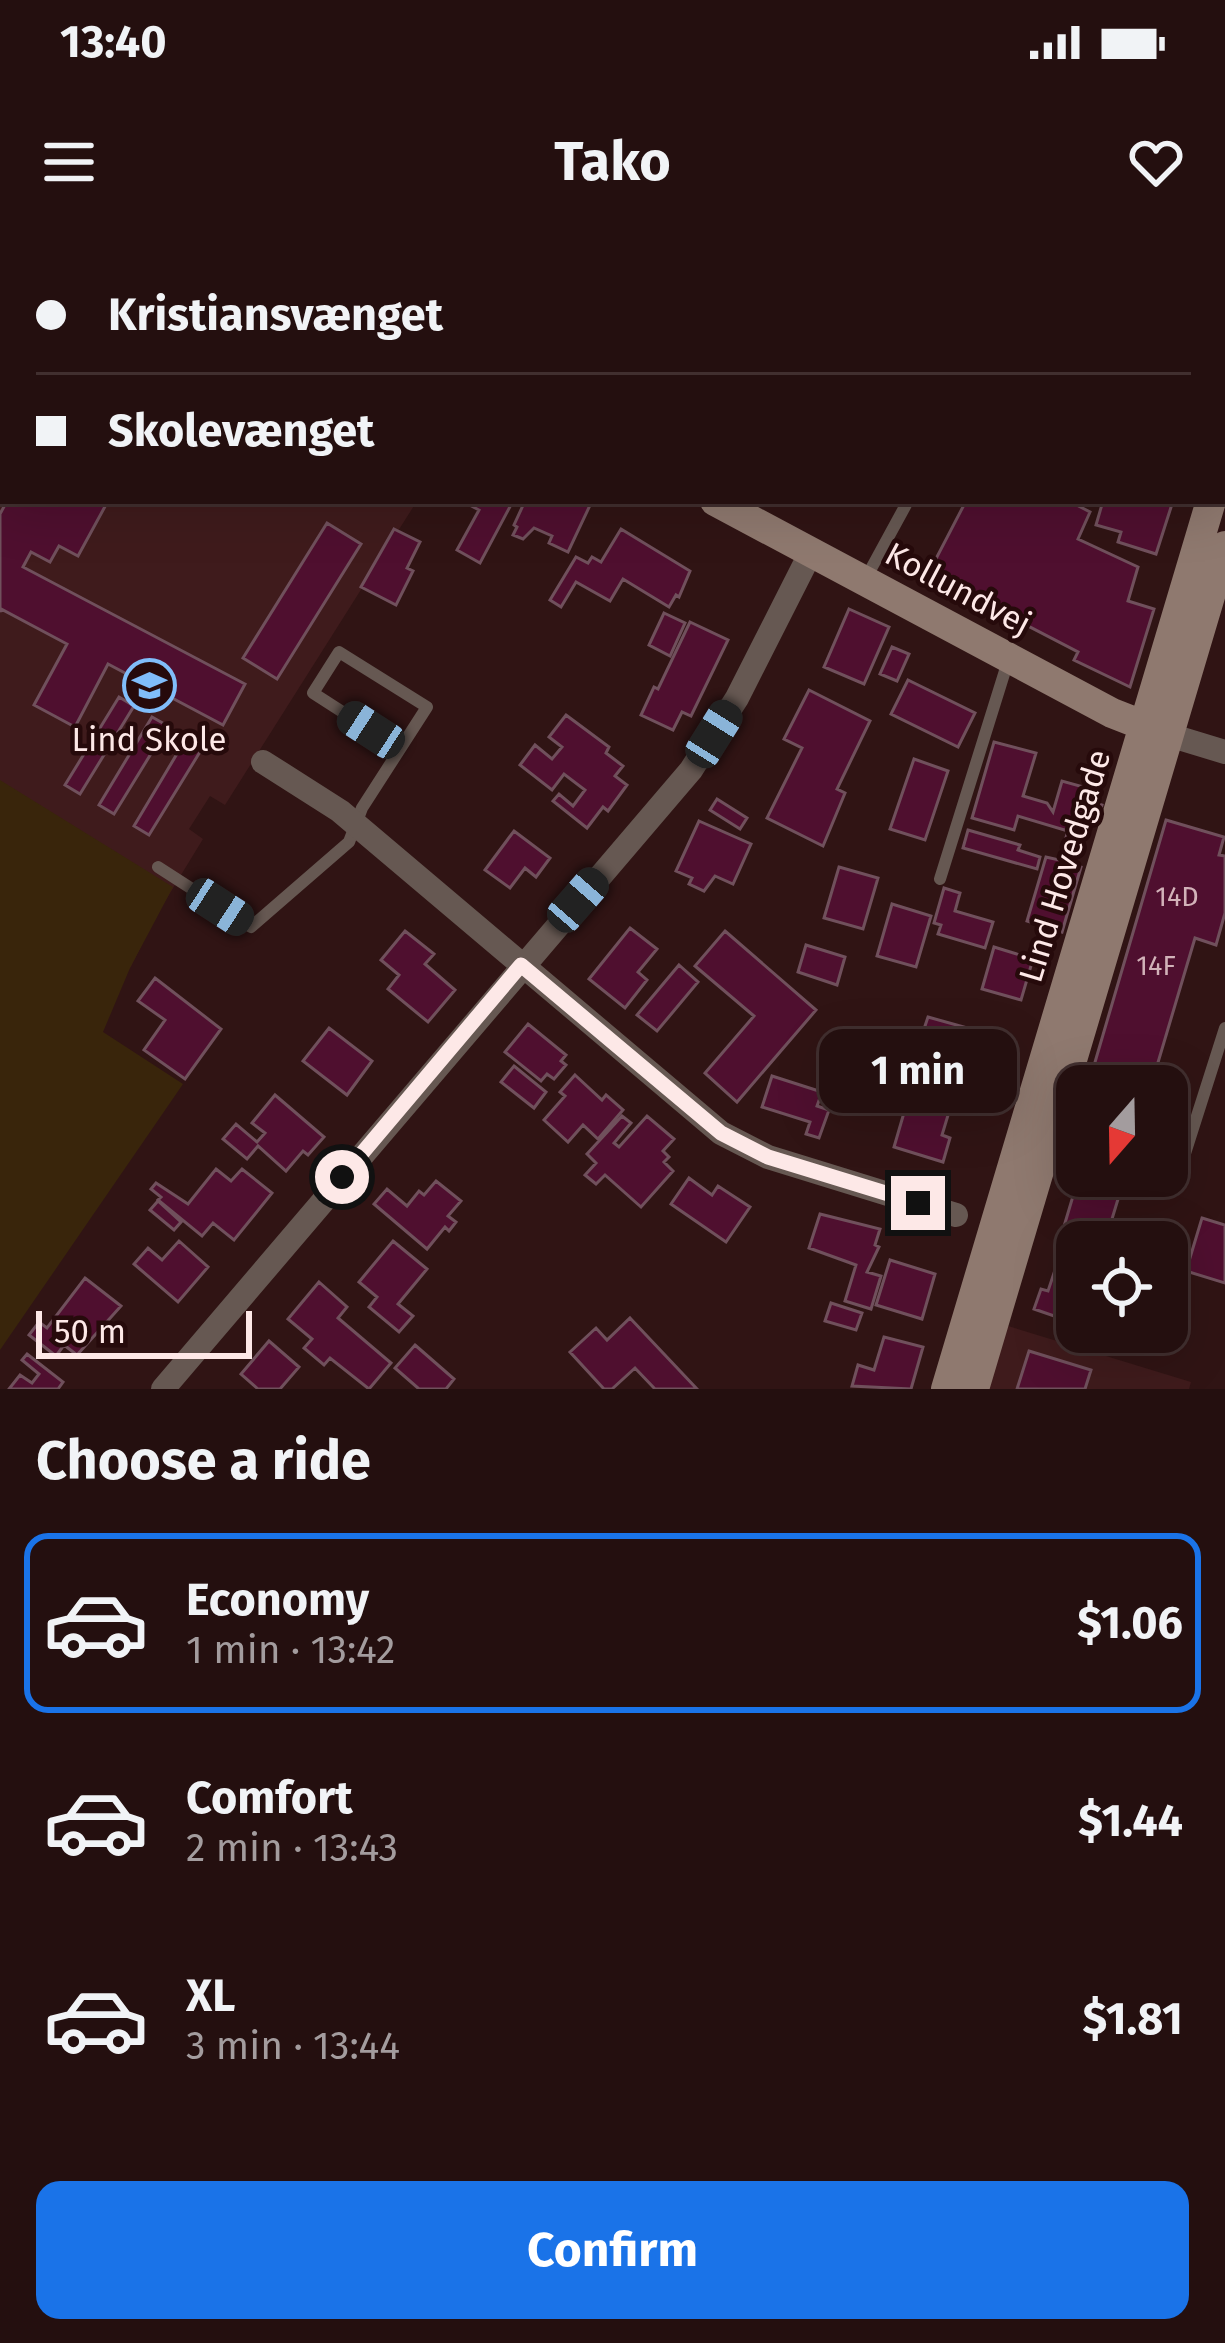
<!DOCTYPE html>
<html lang="en">
<head>
<meta charset="utf-8">
<style>
	body { margin:0; font-family:"Fira Sans",sans-serif; background:#2c1818; color:#f1f3f6; height:100vh; display:flex; flex-direction:column; font-size:45px; white-space:nowrap }
	* { box-sizing:border-box; margin:0 }
	p { font-size:39px; color:#a39c9e }
	.icon { flex:none; width:66px; height:66px; fill:none; stroke:currentColor; stroke-width:2; stroke-linecap:round; stroke-linejoin:round }
	.map { position:relative; height:1149px; overflow:hidden }
	.panel { display:flex; flex-direction:column; background:#240f0f; flex:1 }
	.panel>* { flex:none }
	.banner { position:absolute; left:0px; top:0px; width:1227px; height:264px; box-shadow:0 12px 48px #0002,0 0 0 3px #412f2f; display:grid; align-content:center; height:264px; padding:0 36px; background:#240f0f }
	.needle { width:78px; rotate:200deg }
	.controls { position:absolute; left:1056px; top:825px; display:grid; gap:24px }
	.controls a { display:grid; place-items:center; width:132px; height:132px; border-radius:24px; background:#240f0f; box-shadow:0 12px 48px #0002,0 0 0 3px #412f2f; font-size:60px }
	.scale { position:absolute; left:36px; bottom:30px; width:216px; box-sizing:border-box; padding-left:12px; border:6px solid #fde8e7; border-top:0; font-size:33px; line-height:42px; white-space:nowrap; color:#fde8e7; -webkit-text-stroke:9px #260a0b; paint-order:stroke }
	.end { position:absolute; width:54px; height:54px; margin:-27px; border:15px solid #fde8e7; background:#111; box-shadow:0 0 0 6px #111 }
	.from { border-radius:50% }
	.bubble { position:absolute; height:84px; border-radius:24px; background:#240f0f; box-shadow:0 12px 48px #0002,0 0 0 3px #412f2f; font-size:39px; font-weight:700; line-height:84px; text-align:center }
	.car { position:absolute; width:36px; height:72px; margin:-36px -18px; border-radius:15px; box-shadow:0 0 9px 3px #0007; background:linear-gradient(#222 24%,#8ab4d8 0 40%,#222 0 76%,#8ab4d8 0 86%,#222 0) }
	.banner b { display:flex; align-items:center; gap:42px; height:114px; font-size:45px }
	.banner b+b { border-top:3px solid #412f2f }
	.banner i { width:30px; height:30px; background:#f1f3f6 }
	ul { padding:0; list-style:none }
	li { display:flex; align-items:center; gap:36px; height:180px; margin:0 24px 18px; padding:0 12px; border:6px solid transparent; border-radius:24px }
	li div { flex:1 }
	li b { display:block; font-size:45px }
	li em { font-style:normal; font-weight:700 }
	li.current { border-color:#1a73e8 }
	li>.icon { width:108px; height:108px; stroke-width:1.5 }
	h2 { padding:0 36px; font-size:54px; line-height:144px }
	.action { display:flex; gap:24px; margin-top:auto; padding:24px 36px }
	.action a { flex:1; height:138px; border-radius:24px; background:#1a73e8; color:#fff; font-size:48px; font-weight:700; line-height:138px; text-align:center }
	.status { display:flex; justify-content:space-between; align-items:center; height:84px; padding:0 60px; background:#240f0f; direction:ltr }
	.status svg { height:33px; fill:currentColor }
	header { display:flex; justify-content:space-between; align-items:center; height:156px; padding:0 36px; background:#240f0f; font-size:54px; font-weight:700 }
	.map>svg:first-child { display:block }
	.built { fill:#3f1b1c }
	.green { fill:#39250b }
	.building { fill:#4f0f2f; stroke:#70505c; stroke-width:3 }
	.lines { fill:none; stroke-linecap:round; stroke-linejoin:round }
	.lane { stroke:#665852; stroke-width:12 }
	.street { stroke:#665852; stroke-width:24 }
	.secondary { stroke:#8f796f; stroke-width:30 }
	.route { stroke:#fde8e7; stroke-width:15 }
	.labels { text-anchor:middle; dominant-baseline:central; stroke-width:9; stroke-linejoin:round; paint-order:stroke }
	.number-label { font-size:27px; fill:#d2b2b9 }
	.street-label { font-size:33px; fill:#fde8e7; stroke:#260a0b }
	.poi-label { font-size:33px; fill:#fde8e7; stroke:#260a0b }
</style>
</head>
<body>
<div class="status"><b>13:40</b><svg viewBox="0 0 49 12"><path d="M0 12V9h3v3zM5 12V6h3v6zM10 12V3h3v9zM15 12V0h3v12zM26 1h20v11H26zM47 4h2v5h-2z"/></svg></div>
<header><svg class="icon" aria-label="menu" viewBox="0 0 24 24"><path d="M4 6h16M4 12h16M4 18h16"/></svg>Tako<svg class="icon" aria-label="heart" viewBox="0 0 24 24"><path d="M12 20l-8-8c-3-5 5-10 8-4 3-6 11-1 8 4z"/></svg></header>
<div class="map">
<svg width="1225" height="1149" viewBox="0 0 1225 1149">
	<rect width="100%" height="100%" fill="#301414"/>
	<path class="built" d="M0 0 101 3H3V261H417L225 565 210 556 189 589 203 599 159 671 130 728 0 725Z
		M956 1070 1191 1142 1189 1149H933Z"/>
	<path class="green" d="M0 540 173 647 130 728 103 792 183 844 0 1110Z"/>
	<path class="building" d="M7 261H108L78 316 59 306 50 322 31 312 23 327 245 444 223 485 108 424 75 487 34 465 67 404 1 369 0 372V274Z
		M462 261H513L480 323 457 310 479 270Z
		M525 261 542 262 592 261 568 312 549 303 552 296 534 288 523 299 513 295 517 287 514 285Z
		M966 261H1069L1090 272 1078 299 1138 327 1128 361 1154 369 1130 447 1074 420 1078 412 928 334Z
		M1103 261H1173L1156 314 1118 302 1121 292 1096 285Z
		M327 283 361 304 277 439 243 418Z
		M394 289 420 302 407 328 413 331 396 365 361 347Z
		M621 289 690 331 679 357 676 355 669 367 623 339 610 361 576 342 561 367 550 360 576 317 588 323 592 317 601 322Z
		M849 369 889 387 864 444 824 427Z
		M664 373 685 383 670 416 649 405Z
		M690 382 728 400 691 476 682 472 673 490 641 475 654 447 658 449Z
		M892 407 909 414 897 441 880 434Z
		M908 440 975 473 958 507 891 474Z
		M809 450 870 481 837 549 845 553 823 606 767 578 802 508 784 499Z
		M119 457 134 466 80 554 65 545Z
		M566 475 609 507 606 513 623 526 615 536 627 545 608 571 603 567 587 588 553 561 559 554 573 566 585 550 564 534 552 550 520 525 535 505 552 519 562 507 549 497Z
		M152 477 168 486 114 574 99 565Z
		M187 497 203 507 149 595 134 586Z
		M994 502 1036 513 1023 556 1047 563 1053 572 1062 541 1098 551 1095 563 1102 565 1097 583 1089 581 1086 591 1083 590 1073 625 1081 627 1062 692 1027 681 1046 617 1059 620 1068 591 1018 576 1014 590 972 578Z
		M914 519 948 531 925 600 890 589Z
		M717 559 747 578 740 589 710 570Z
		M1166 580 1224 597 1219 615 1225 616V673L1216 705 1195 698 1151 846H1088Z
		M699 581 751 604 733 644 715 636 704 651 689 644 692 638 676 631Z
		M968 590 1020 605 1018 610 1040 617 1037 629 963 608Z
		M514 591 550 618 536 637 525 628 510 648 485 630Z
		M839 627 878 638 863 689 824 678Z
		M944 648 960 653 955 671 993 682 985 708 938 694 941 685 934 683Z
		M892 664 931 676 916 727 877 716Z
		M630 688 657 709 638 732 647 740 625 768 589 739Z
		M405 691 434 714 425 724 455 750 428 782 388 749 399 735 381 720Z
		M725 691 816 770 737 862 705 833 754 776 695 726Z
		M806 705 845 717 837 745 798 732Z
		M994 707 1033 719 1021 760 982 749Z
		M679 725 698 742 657 791 637 775Z
		M155 738 221 789 185 839 144 810 165 780 138 761Z
		M928 777 982 792 976 814 1006 822 997 857 954 844 963 813 940 807 942 800 922 795Z
		M528 784 566 815 561 821 566 825 554 839 547 834 541 841 505 812Z
		M329 788 372 821 347 855 303 821Z
		M514 826 546 852 534 868 501 842Z
		M575 835 602 860 606 855 623 870 598 899 583 885 568 902 544 880 565 856 560 852Z
		M772 836 822 852 817 866 829 870 819 898 806 894 810 882 762 867Z
		M275 855 324 897 308 915 303 911 286 931 258 906 247 919 223 899 236 884 257 902 265 893 252 883Z
		M908 859 949 872 942 895 950 898 943 922 894 907Z
		M622 876 631 883 614 903 619 907 647 876 674 899 663 911 669 917 664 922 673 931 641 967 605 935 596 944 585 935 596 923 587 914Z
		M216 929 231 941 242 929 272 953 234 1000 213 983 202 996 158 960 161 957 151 949 156 943 188 964Z
		M1079 936 1122 946 1105 1002H1077V1008L1059 1003Z
		M689 938 712 955 718 946 750 967 726 1002 671 964Z
		M436 941 461 961 448 976 456 982 449 991 445 987 427 1009 374 964 387 949 407 966 419 951 424 955Z
		M158 961 181 982 174 990 150 970Z
		M820 974 880 989 875 1005 879 1007 867 1032 881 1036 871 1069 845 1061 856 1025 809 1008Z
		M1202 978 1225 985V1043L1186 1031Z
		M179 1001 208 1027 178 1062 134 1024 148 1008 162 1020Z
		M393 1001 427 1029 398 1064 413 1076 399 1092 369 1067 377 1057 359 1042Z
		M890 1020 935 1034 922 1079 876 1065Z
		M1055 1030 1077 1038V1084L1034 1069 1041 1049 1048 1051Z
		M85 1038 121 1066 77 1115 64 1105 56 1116 29 1095 39 1082 47 1088Z
		M319 1042 347 1067 338 1078 391 1123 369 1149 330 1118 324 1125 304 1108 312 1099 288 1079Z
		M831 1063 862 1073 856 1090 825 1081Z
		M630 1078 697 1149H655L635 1128 612 1149H604L570 1112 596 1088 607 1100Z
		M884 1097 923 1107 911 1149 852 1146 858 1125 874 1130Z
		M269 1101 299 1127 280 1149H258L241 1134Z
		M415 1105 454 1139 446 1149H419L395 1128Z
		M1029 1111 1091 1130 1085 1149H1017Z
		M27 1114 63 1142 58 1149H9L20 1135 32 1143 39 1134 22 1120Z"/>
	<g class="lines">
		<path class="lane" d="M1224 34H1225
			M866 338 908 261
			M158 627 251 687 349 602 362 568 427 467 339 412 313 453 400 509
			M940 639 1009 418
			M1175 945 1225 788"/>
		<path class="street" d="M892 3 893 0
			M1169 495 1225 512
			M263 522 340 571 721 893 768 917 956 975
			M163 1149 691 530 737 458 810 314"/>
		<path class="secondary" d="M217 0 223 3
			M1224 215 1225 212
			M715 261 1112 473 1163 493
			M946 1149 1211 261
			M974 1149 1225 306"/>
	</g>
	<g class="lines">
		<path class="route" d="M342 937 521 725 721 893 768 917 918 963"/>
	</g>
	<defs>
		<symbol id="school-ring" viewBox="-11 -11 22 22"><circle r="9.5" fill="#260a0b" stroke="#80bdfa" stroke-width="1.5"/><path d="M0-5L7-2L0 1L-7-2ZM-4 1L0 2.5L4 1V4Q0 6-4 4Z" fill="#80bdfa"/></symbol>
	</defs>
	<g fill-rule="evenodd">
		<use href="#school-ring" x="120" y="416" width="59" height="59"/>
	</g>
	<g class="labels">
		<g class="number-label">
			<text x="1177" y="657">14D</text>
			<text x="1156" y="726">14F</text>
		</g>
		<g class="street-label">
			<text transform="translate(958 349) rotate(28)">Kollundvej</text>
			<text transform="translate(1065 626) rotate(-73)">Lind Hovedgade</text>
		</g>
		<g class="poi-label">
			<text x="149" y="500">Lind Skole</text>
		</g>
	</g>
</svg>
<div class="controls">
<a><svg class="needle" viewBox="-14 -14 28 28"><path d="M0-13l5 13h-10z" fill="#e53935"/><path d="M0 13l5-13h-10z" fill="#a39c9e"/></svg></a>
<a><svg class="icon" aria-label="locate" viewBox="0 0 24 24"><circle cx="12" cy="12" r="6"/><path d="M12 2v4M12 18v4M2 12h4M18 12h4"/></svg></a>
</div>
<div class="scale">50 m</div>
<i class="end from" style="left:342px;top:937px"></i>
<i class="end" style="left:918px;top:963px"></i>
<div class="bubble" style="left:819px;top:789px;width:198px">1 min</div>
<i class="car" style="left:371px;top:490px;rotate:303deg"></i>
<i class="car" style="left:714px;top:494px;rotate:32deg"></i>
<i class="car" style="left:578px;top:660px;rotate:41deg"></i>
<i class="car" style="left:220px;top:667px;rotate:123deg"></i>
<div class="banner">
<b><i class="from"></i>Kristiansvænget</b>
<b><i></i>Skolevænget</b>
</div>
</div>
<section class="panel">
<h2>Choose a ride</h2>
<ul>
<li class="current"><svg class="icon" aria-label="car" viewBox="0 0 24 24"><path d="M5 17H2v-5l4-1 3-4h7l3 4 3 1v5h-3M9 17h6M6 11h13"/><circle cx="7" cy="17" r="2"/><circle cx="17" cy="17" r="2"/></svg><div><b>Economy</b><p>1 min · 13:42</p></div><em>$1.06</em></li>
<li><svg class="icon" aria-label="car" viewBox="0 0 24 24"><path d="M5 17H2v-5l4-1 3-4h7l3 4 3 1v5h-3M9 17h6M6 11h13"/><circle cx="7" cy="17" r="2"/><circle cx="17" cy="17" r="2"/></svg><div><b>Comfort</b><p>2 min · 13:43</p></div><em>$1.44</em></li>
<li><svg class="icon" aria-label="car" viewBox="0 0 24 24"><path d="M5 17H2v-5l4-1 3-4h7l3 4 3 1v5h-3M9 17h6M6 11h13"/><circle cx="7" cy="17" r="2"/><circle cx="17" cy="17" r="2"/></svg><div><b>XL</b><p>3 min · 13:44</p></div><em>$1.81</em></li>
</ul>
<div class="action"><a>Confirm</a></div>
</section>
</body>
</html>
